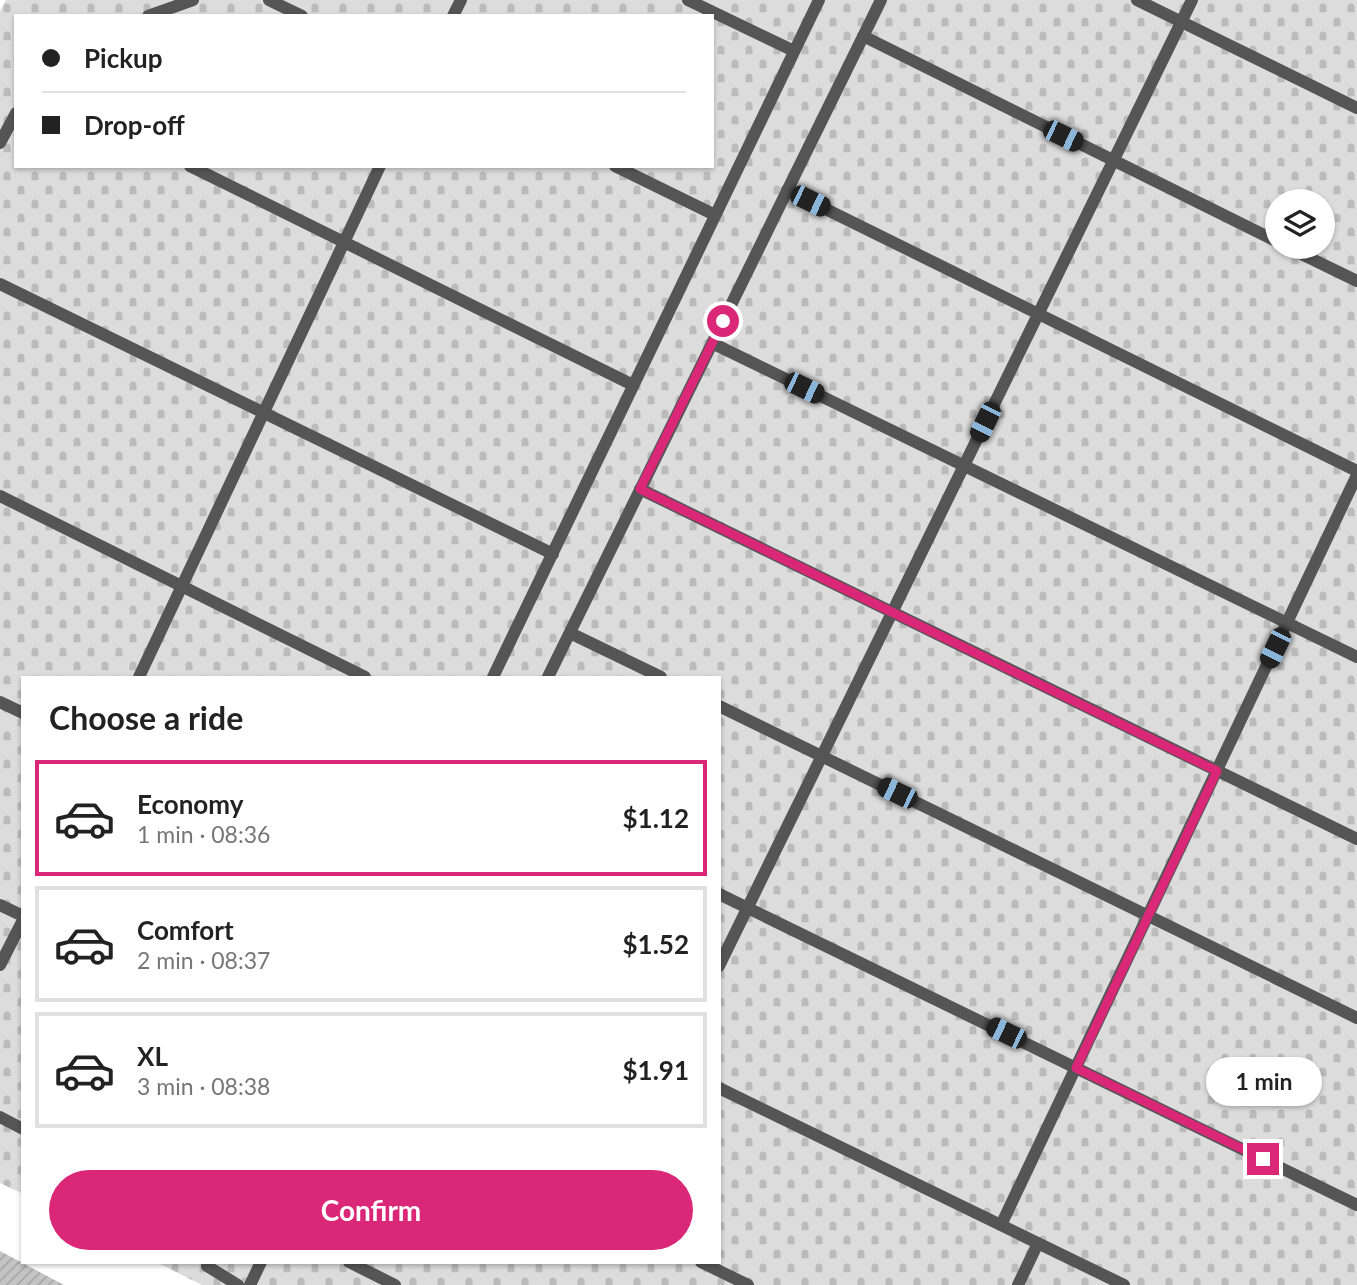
<!DOCTYPE html>
<html lang="en">
<head>
<meta charset="utf-8">
<style>
	body { margin:0; font-family:Lato,sans-serif; background:#f6f6f6; color:#222; height:100vh; display:flex; flex-direction:column; font-size:26px; white-space:nowrap }
	* { box-sizing:border-box; margin:0 }
	p { font-size:23px; color:#767676 }
	.icon { flex:none; width:38px; height:38px; fill:none; stroke:currentColor; stroke-width:2; stroke-linecap:round; stroke-linejoin:round }
	.map { position:relative; flex:1; overflow:hidden }
	.drawer { position:absolute; left:21px; top:676px; width:700px; height:588px; display:flex; flex-direction:column; background:#fff; border-radius:0px; box-shadow:0 2px 5px #0004 }
	.drawer>* { flex:none }
	.hud { position:absolute; left:14px; top:14px; width:700px; height:154px; border-radius:0px; box-shadow:0 2px 5px #0004; display:grid; align-content:center; height:154px; padding:0 28px; background:#fff }
	.buttons { position:absolute; left:1265px; top:189px; display:grid; gap:14px }
	.buttons a { display:grid; place-items:center; width:70px; height:70px; border-radius:50%; background:#fff; box-shadow:0 2px 5px #0004; font-size:35px }
	.end { position:absolute; width:32px; height:32px; margin:-16px; border:9px solid #db2777; background:#fff; box-shadow:0 0 0 4px #fff }
	.from { border-radius:50% }
	.bubble { position:absolute; height:49px; border-radius:24px; background:#fff; box-shadow:0 2px 5px #0004; font-size:23px; font-weight:700; line-height:49px; text-align:center }
	.car { position:absolute; width:21px; height:42px; margin:-21px -10px; border-radius:9px; box-shadow:0 0 5px 2px #0007; background:linear-gradient(#222 24%,#8ab4d8 0 40%,#222 0 76%,#8ab4d8 0 86%,#222 0) }
	.hud b { display:flex; align-items:center; gap:24px; height:66px; font-size:26px }
	.hud b+b { border-top:2px solid #e0e0e0 }
	.hud i { width:18px; height:18px; background:#222 }
	ul { padding:0; list-style:none }
	li { display:flex; align-items:center; gap:21px; height:116px; margin:0 14px 10px; padding:0 14px; border:4px solid #e0e0e0; border-radius:0px }
	li div { flex:1 }
	li b { display:block; font-size:26px }
	li em { font-style:normal; font-weight:700 }
	li.selected { border-color:#db2777 }
	li>.icon { width:63px; height:63px; stroke-width:1.5 }
	h2 { padding:0 28px; font-size:32px; line-height:84px }
	.action { display:flex; gap:14px; margin-top:auto; padding:14px 28px }
	.action a { flex:1; height:80px; border-radius:42px; background:#db2777; color:#fff; font-size:28px; font-weight:700; line-height:80px; text-align:center }
	.map>svg:first-child { display:block }
	.cemetery { fill:url(#cemetery-stones); fill-rule:evenodd }
	.building { fill:url(#building-hatch) }
	.lines { fill:none; stroke-linecap:round; stroke-linejoin:round }
	.service { stroke:#555; stroke-width:12 }
	.route { stroke:#db2777; stroke-width:9 }
</style>
</head>
<body>
<div class="map">
<svg width="1357" height="1285" viewBox="0 0 1357 1285">
	<defs>
		<pattern id="cemetery-stones" width="16" height="16" patternUnits="userSpaceOnUse" patternTransform="scale(1.75)"><rect width="16" height="16" fill="#dcdcdc"/><path d="M2 7V4a2 2 0 0 1 4 0v3zM10 15v-3a2 2 0 0 1 4 0v3z" fill="#bbb"/></pattern>
		<pattern id="building-hatch" width="6" height="6" patternUnits="userSpaceOnUse" patternTransform="scale(1.75)"><rect width="6" height="6" fill="#c4c4c4"/><path d="M-1 1l2-2M0 6l6-6M5 7l2-2" fill="none" stroke="#a7a7a7"/></pattern>
	</defs>
	<rect width="100%" height="100%" fill="#fff"/>
	<path class="cemetery" d="M6 0H1357V1285H202L156 1262H719V677H23V1194L0 1183V11ZM16 16H712V166H16ZM1278 201H1323V247H1278Z"/>
	<path class="building" d="M0 1251 64 1285H0Z"/>
	<g class="lines">
		<path class="service" d="M269 0 302 16
			M688 0 794 51
			M1137 0 1357 108
			M148 16 193 0
			M453 16 461 0
			M863 36 1278 242
			M0 143 16 113
			M190 166 633 385
			M615 166 715 215
			M787 190 1357 471
			M1287 247 1357 281
			M0 284 553 554
			M712 343 1357 657
			M640 489 1357 839
			M0 496 365 677
			M570 633 661 677
			M139 677 380 166
			M493 677 819 0
			M548 677 881 0
			M0 702 23 713
			M719 706 1357 1018
			M719 894 1357 1205
			M0 905 23 916
			M0 965 23 920
			M719 966 1192 0
			M719 1088 1124 1285
			M0 1117 23 1129
			M1001 1225 1357 475
			M209 1262 207 1266 238 1285
			M349 1262 395 1285
			M701 1262 748 1285
			M250 1285 261 1262
			M1018 1285 1038 1243"/>
	</g>
	<g class="lines">
		<path class="route" d="M723 321 640 489 1217 771 1076 1068 1263 1159"/>
	</g>
</svg>
<div class="buttons">
<a><svg class="icon" aria-label="layers" viewBox="0 0 24 24"><path d="M12 4l9 5-9 5-9-5zM3 14l9 5 9-5"/></svg></a>
</div>
<i class="end from" style="left:723px;top:321px"></i>
<i class="end" style="left:1263px;top:1159px"></i>
<div class="bubble" style="left:1206px;top:1057px;width:116px">1 min</div>
<i class="car" style="left:1063px;top:136px;rotate:116deg"></i>
<i class="car" style="left:810px;top:201px;rotate:116deg"></i>
<i class="car" style="left:804px;top:388px;rotate:116deg"></i>
<i class="car" style="left:985px;top:422px;rotate:206deg"></i>
<i class="car" style="left:1275px;top:648px;rotate:206deg"></i>
<i class="car" style="left:897px;top:793px;rotate:296deg"></i>
<i class="car" style="left:1006px;top:1033px;rotate:296deg"></i>
<div class="hud">
<b><i class="from"></i>Pickup</b>
<b><i></i>Drop-off</b>
</div>
<section class="drawer">
<h2>Choose a ride</h2>
<ul>
<li class="selected"><svg class="icon" aria-label="car" viewBox="0 0 24 24"><path d="M5 17H2v-5l4-1 3-4h7l3 4 3 1v5h-3M9 17h6M6 11h13"/><circle cx="7" cy="17" r="2"/><circle cx="17" cy="17" r="2"/></svg><div><b>Economy</b><p>1 min · 08:36</p></div><em>$1.12</em></li>
<li><svg class="icon" aria-label="car" viewBox="0 0 24 24"><path d="M5 17H2v-5l4-1 3-4h7l3 4 3 1v5h-3M9 17h6M6 11h13"/><circle cx="7" cy="17" r="2"/><circle cx="17" cy="17" r="2"/></svg><div><b>Comfort</b><p>2 min · 08:37</p></div><em>$1.52</em></li>
<li><svg class="icon" aria-label="car" viewBox="0 0 24 24"><path d="M5 17H2v-5l4-1 3-4h7l3 4 3 1v5h-3M9 17h6M6 11h13"/><circle cx="7" cy="17" r="2"/><circle cx="17" cy="17" r="2"/></svg><div><b>XL</b><p>3 min · 08:38</p></div><em>$1.91</em></li>
</ul>
<div class="action"><a>Confirm</a></div>
</section>
</div>
</body>
</html>
